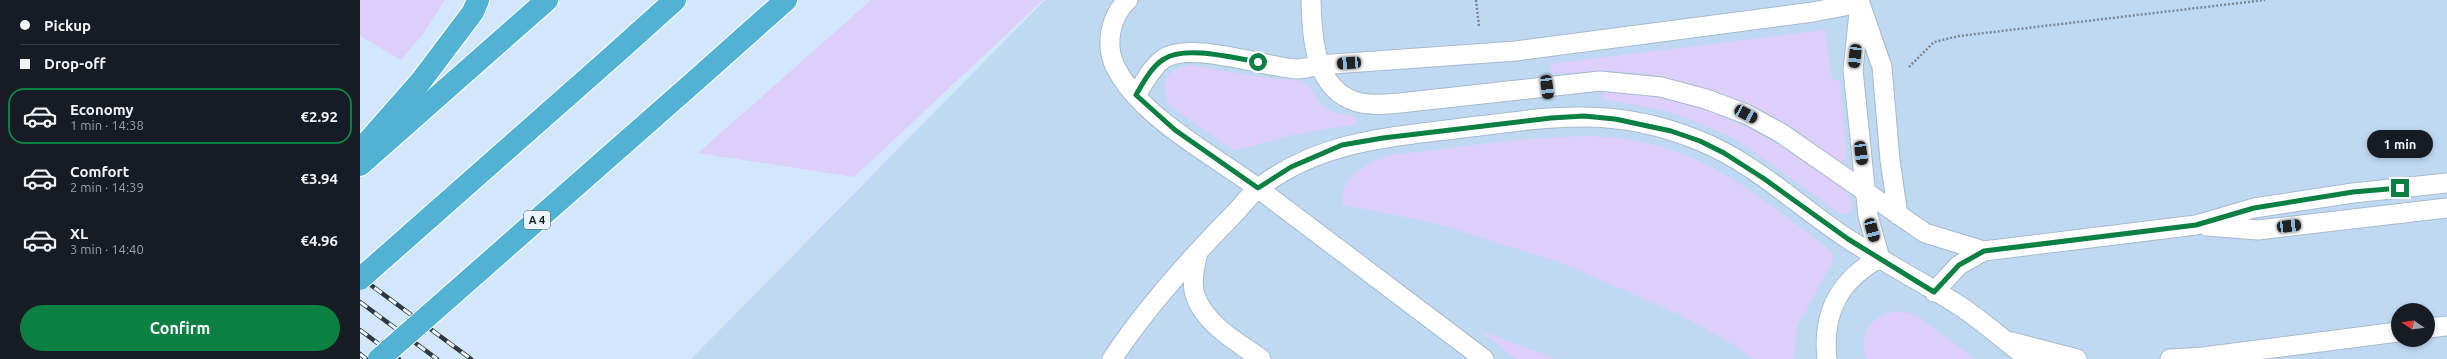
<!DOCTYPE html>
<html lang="en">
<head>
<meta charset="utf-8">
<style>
	body { margin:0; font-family:Ubuntu,sans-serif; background:#20242c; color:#f1f3f6; height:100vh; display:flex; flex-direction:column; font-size:15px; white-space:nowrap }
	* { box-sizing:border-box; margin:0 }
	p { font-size:13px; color:#9ea1a6 }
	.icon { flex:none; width:22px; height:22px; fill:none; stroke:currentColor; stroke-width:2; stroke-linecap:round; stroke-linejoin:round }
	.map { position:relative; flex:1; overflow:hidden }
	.panel { display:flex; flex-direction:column; background:#171b24; width:360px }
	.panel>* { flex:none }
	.banner { display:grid; align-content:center; height:88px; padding:0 20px; background:#171b24 }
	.needle { width:26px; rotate:283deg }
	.tools { position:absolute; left:2031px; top:303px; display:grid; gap:8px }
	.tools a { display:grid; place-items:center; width:44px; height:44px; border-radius:50%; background:#171b24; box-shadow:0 2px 6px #0003; font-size:20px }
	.end { position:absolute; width:18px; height:18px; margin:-9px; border:5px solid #0b8043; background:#fff; box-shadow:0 0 0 2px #fff }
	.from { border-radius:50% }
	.bubble { position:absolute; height:28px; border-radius:14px; background:#171b24; box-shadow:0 2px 6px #0003; font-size:13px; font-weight:600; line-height:28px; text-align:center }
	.car { position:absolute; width:12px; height:24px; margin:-12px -6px; border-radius:5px; box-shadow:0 0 3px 1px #0007; background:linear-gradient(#222 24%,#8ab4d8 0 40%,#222 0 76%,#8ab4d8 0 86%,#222 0) }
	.banner b { display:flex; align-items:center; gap:14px; height:38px; font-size:15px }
	.banner b+b { border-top:1px solid #363941 }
	.banner i { width:10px; height:10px; background:#f1f3f6 }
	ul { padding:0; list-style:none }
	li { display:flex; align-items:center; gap:12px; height:56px; margin:0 8px 6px; padding:0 12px; border:2px solid transparent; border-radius:16px }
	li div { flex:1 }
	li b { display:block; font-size:15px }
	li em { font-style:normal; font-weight:600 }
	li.on { border-color:#0b8043 }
	li>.icon { width:36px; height:36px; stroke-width:1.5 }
	.button { display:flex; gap:8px; margin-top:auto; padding:8px 20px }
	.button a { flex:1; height:46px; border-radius:24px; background:#0b8043; color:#fff; font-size:16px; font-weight:600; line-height:46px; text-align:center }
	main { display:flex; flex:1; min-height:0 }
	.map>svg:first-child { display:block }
	.built { fill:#c0d9f3; fill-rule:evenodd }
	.green { fill:#ddcff9 }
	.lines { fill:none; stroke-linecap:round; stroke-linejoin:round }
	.lane-casing { stroke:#a7bace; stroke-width:21 }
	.highway-casing { stroke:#fff; stroke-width:24 }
	.path { stroke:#7b8997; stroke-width:2.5; stroke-dasharray:2 2; stroke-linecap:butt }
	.lane { stroke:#fff; stroke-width:19 }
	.highway { stroke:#51b2d3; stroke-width:22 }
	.rail-casing { stroke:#2f3841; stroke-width:4.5 }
	.rail { stroke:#ebf3fb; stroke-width:3; stroke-dasharray:9; stroke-linecap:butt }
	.highway-bridge-casing { stroke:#fff; stroke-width:24; stroke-linecap:butt }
	.highway-bridge { stroke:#51b2d3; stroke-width:22 }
	.route { stroke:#0b8043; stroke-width:5 }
	.labels { text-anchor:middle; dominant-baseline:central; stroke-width:3; stroke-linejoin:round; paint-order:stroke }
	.shield { fill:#ebf3fb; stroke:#555c64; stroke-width:1 }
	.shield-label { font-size:11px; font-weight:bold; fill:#151c23 }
</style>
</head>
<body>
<main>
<section class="panel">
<div class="banner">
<b><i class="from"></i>Pickup</b>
<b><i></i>Drop-off</b>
</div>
<ul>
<li class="on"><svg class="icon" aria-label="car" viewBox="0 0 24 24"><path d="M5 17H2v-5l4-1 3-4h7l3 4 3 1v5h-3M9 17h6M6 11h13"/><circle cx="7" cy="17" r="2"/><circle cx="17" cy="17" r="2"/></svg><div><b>Economy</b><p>1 min · 14:38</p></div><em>€2.92</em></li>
<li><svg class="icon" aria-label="car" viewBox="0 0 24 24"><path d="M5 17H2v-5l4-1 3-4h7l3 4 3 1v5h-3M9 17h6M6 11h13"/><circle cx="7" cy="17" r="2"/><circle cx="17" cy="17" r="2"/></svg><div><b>Comfort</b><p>2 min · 14:39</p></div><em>€3.94</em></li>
<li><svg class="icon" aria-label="car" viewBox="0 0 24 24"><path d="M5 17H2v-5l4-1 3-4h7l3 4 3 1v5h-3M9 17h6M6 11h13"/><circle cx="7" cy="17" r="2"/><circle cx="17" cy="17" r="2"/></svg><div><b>XL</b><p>3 min · 14:40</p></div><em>€4.96</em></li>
</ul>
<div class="button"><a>Confirm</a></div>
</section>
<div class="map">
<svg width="2087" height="359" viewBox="0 0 2087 359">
	<rect width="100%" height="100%" fill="#d3e7fc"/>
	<path class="built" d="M685 0H2087V359H331ZM2038 310H2068V340H2038Z"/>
	<path class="green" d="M0 0H85L63 34 41 60 0 36Z
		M511 0H683L494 177 338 153Z
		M1465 30 1472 80 1480 81 1487 159 1480 163C1463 152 1449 137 1431 127 1377 97 1318 74 1255 71 1234 71 1212 73 1191 74L1190 64Z
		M831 65 900 77 942 81 949 86 961 105 973 112 996 117V124L932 135 877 150 870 148 809 105C798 83 807 68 831 65Z
		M1243 91C1325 95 1383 120 1451 165 1467 175 1488 186 1493 206L1487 215 1478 212 1376 139 1311 112 1242 99Z
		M1224 136C1308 138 1356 164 1421 213 1438 226 1456 238 1472 253L1473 259 1470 266 1437 327 1434 359H1393L1373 344 1319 314 1199 262 1071 222 983 205C978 176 1009 163 1031 155L1156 140Z
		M1540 311 1557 316 1615 359H1506C1497 333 1513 313 1540 311Z
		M1119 330 1196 359H1156Z"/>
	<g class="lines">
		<defs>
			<path id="lane" d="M768 0C750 16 745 45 755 66 779 117 855 156 899 189 974 246 1049 303 1124 359
				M951 0C952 37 954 89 997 102 1011 106 1026 104 1040 103L1240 81 1301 87 1346 99 1386 114 1421 133 1565 233 1624 251
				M1500 3 1493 70 1508 216 1520 258
				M1502 9 1522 67 1530 160 1538 215
				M776 95C784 83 791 68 803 59 830 40 906 68 938 69 945 69 953 66 959 65L1156 51 1453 12 1500 3
				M1847 226 1898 230 2087 208
				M838 252C835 265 831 282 835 295 845 325 878 342 901 359
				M1574 292 1599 265 1624 251 1836 225 1894 208 1993 193 2087 183
				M2068 328 2087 326
				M1652 342 1717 359
				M752 359C786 308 827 262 870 218 880 209 889 195 900 187 963 139 1035 137 1110 127 1148 123 1186 116 1223 117 1262 117 1304 126 1340 141 1395 163 1439 207 1488 239 1525 263 1564 283 1600 306 1624 322 1646 342 1669 359
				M1467 359C1462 313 1479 280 1520 258
				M1810 359 1843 357 2038 332"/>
			<path id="highway" d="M255 54 315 0
				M335 81 426 0
				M3 147 61 81 113 12 118 0
				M0 165 187 0"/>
		</defs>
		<use href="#lane" class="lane-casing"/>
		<use href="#highway" class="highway-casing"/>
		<path class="path" d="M1116 0 1119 26
			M1549 67 1574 42 1599 36 1905 0"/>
		<use href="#lane" class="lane"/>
		<use href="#highway" class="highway"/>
		<defs>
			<path id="rail" d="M0 277 111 359
				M0 302 77 359
				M0 330 39 359
				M0 354 6 359"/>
		</defs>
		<use href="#rail" class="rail-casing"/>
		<use href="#rail" class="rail"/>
		<defs>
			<path id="highway-bridge" d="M0 279 255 54
				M19 359 335 81"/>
		</defs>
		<use href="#highway-bridge" class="highway-bridge-casing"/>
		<use href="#highway-bridge" class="highway-bridge"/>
	</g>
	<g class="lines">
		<path class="route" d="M898 62C874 58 825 45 804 59 791 67 783 83 776 95L815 130 898 188 931 167 982 145 1023 138 1191 118 1224 116 1255 119 1311 131 1340 141 1364 153 1403 178 1488 239 1574 292 1599 265 1624 251 1836 225 1894 208 1993 192 2040 188"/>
	</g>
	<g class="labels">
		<rect class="shield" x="164" y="211" width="26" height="18" rx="3"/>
		<g class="shield-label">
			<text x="177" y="220">A 4</text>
		</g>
	</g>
</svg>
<div class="tools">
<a><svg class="needle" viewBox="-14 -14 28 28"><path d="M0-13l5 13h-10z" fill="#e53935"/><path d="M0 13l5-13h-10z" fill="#9ea1a6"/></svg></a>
</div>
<i class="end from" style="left:898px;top:62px"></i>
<i class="end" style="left:2040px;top:188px"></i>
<div class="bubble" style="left:2007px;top:130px;width:66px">1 min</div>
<i class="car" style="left:1495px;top:56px;rotate:186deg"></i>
<i class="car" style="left:989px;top:63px;rotate:266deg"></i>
<i class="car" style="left:1187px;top:87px;rotate:173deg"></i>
<i class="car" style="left:1386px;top:114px;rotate:118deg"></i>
<i class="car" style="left:1501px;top:153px;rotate:172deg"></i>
<i class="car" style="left:1929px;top:226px;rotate:83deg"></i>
<i class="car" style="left:1512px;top:230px;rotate:165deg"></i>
</div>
</main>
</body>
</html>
